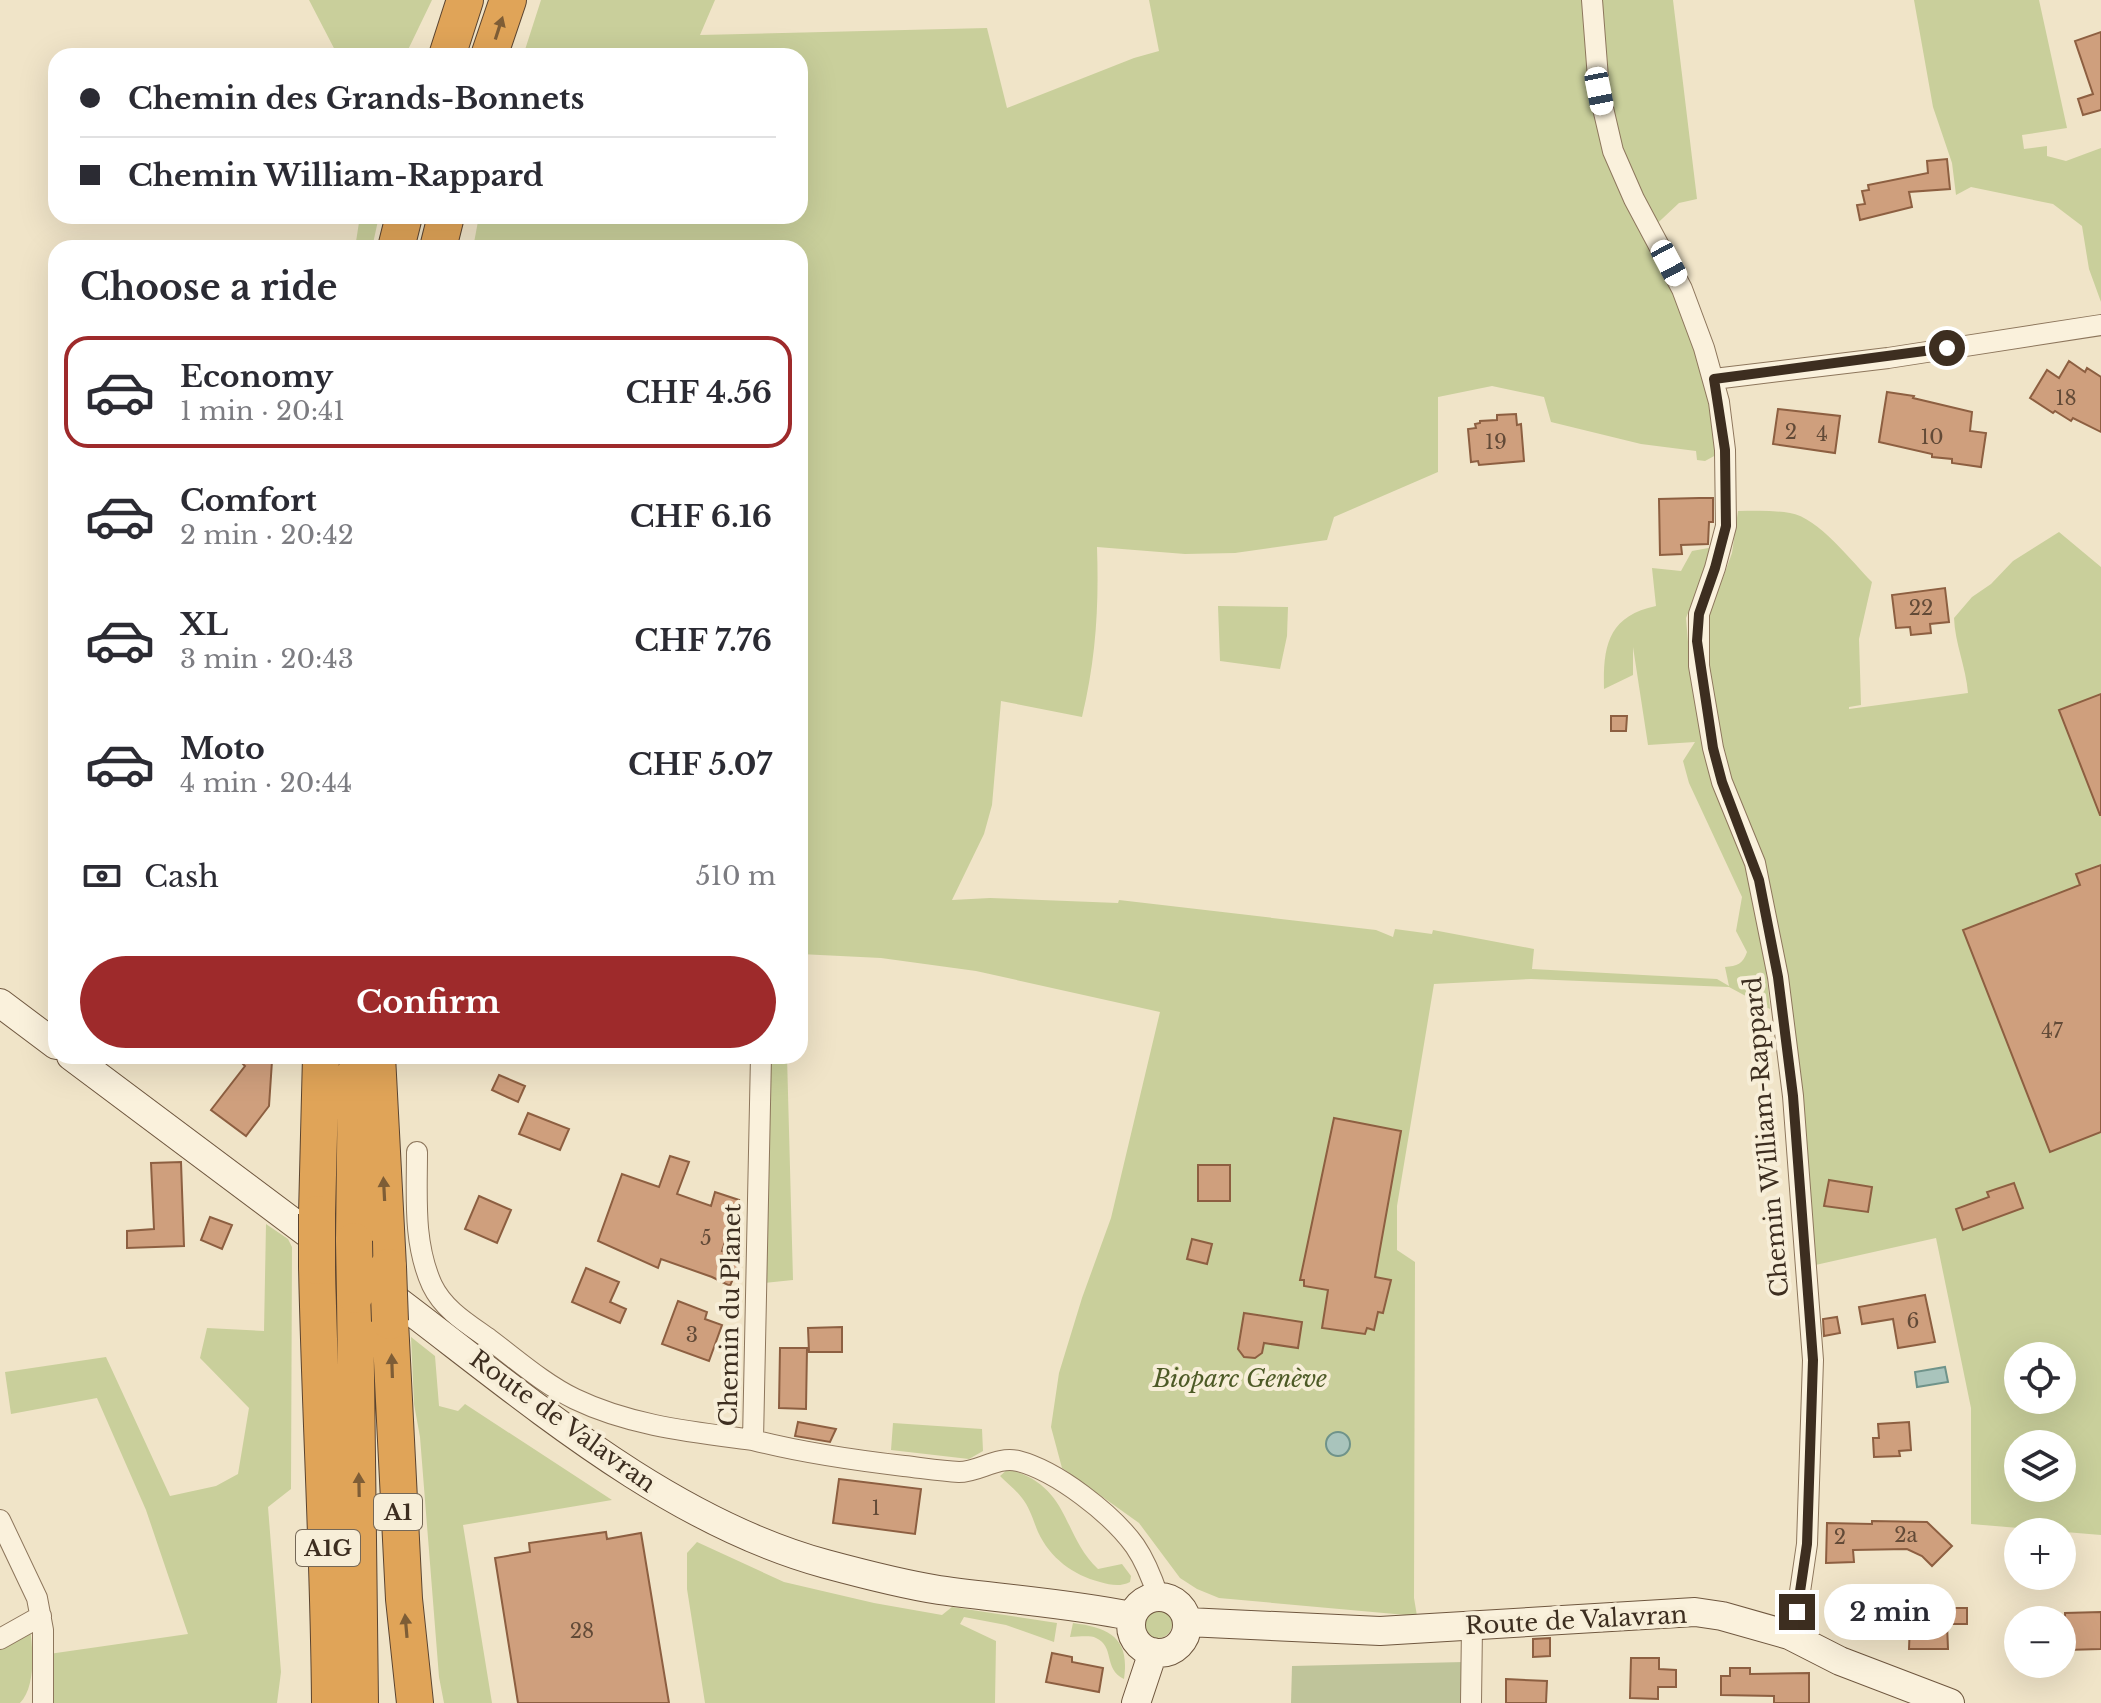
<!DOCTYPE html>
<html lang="en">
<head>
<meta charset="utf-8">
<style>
	body { margin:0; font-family:"Libre Baskerville",serif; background:#f2f2f3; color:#2b2b33; height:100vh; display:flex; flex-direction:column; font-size:30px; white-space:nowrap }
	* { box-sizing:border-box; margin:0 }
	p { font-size:26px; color:#7c7c81 }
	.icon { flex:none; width:44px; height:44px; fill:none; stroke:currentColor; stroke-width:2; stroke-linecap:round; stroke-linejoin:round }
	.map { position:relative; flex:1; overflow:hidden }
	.side { position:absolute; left:48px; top:240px; width:760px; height:824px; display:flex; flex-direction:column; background:#fff; border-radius:24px; box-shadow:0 8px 32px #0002 }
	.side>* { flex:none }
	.guide { position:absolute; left:48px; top:48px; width:760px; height:176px; border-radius:24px; box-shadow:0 8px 32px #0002; display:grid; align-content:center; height:176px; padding:0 32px; background:#fff }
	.fabs { position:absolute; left:2004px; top:1342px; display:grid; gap:16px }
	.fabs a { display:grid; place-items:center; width:72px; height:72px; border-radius:50%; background:#fff; box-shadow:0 8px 32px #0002; font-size:40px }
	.end { position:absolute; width:36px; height:36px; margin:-18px; border:10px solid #3d2e20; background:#fff; box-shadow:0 0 0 4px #fff }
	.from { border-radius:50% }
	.bubble { position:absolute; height:56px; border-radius:28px; background:#fff; box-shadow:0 8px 32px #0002; font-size:26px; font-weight:700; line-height:56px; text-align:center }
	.car { position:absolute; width:24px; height:48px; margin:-24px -12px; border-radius:10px; box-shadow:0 0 6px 2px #0007; background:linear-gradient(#fff 24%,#345 0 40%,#fff 0 76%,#345 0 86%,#fff 0) }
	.guide b { display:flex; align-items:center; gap:28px; height:76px; font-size:30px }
	.guide b+b { border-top:2px solid #e1e1e2 }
	.guide i { width:20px; height:20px; background:#2b2b33 }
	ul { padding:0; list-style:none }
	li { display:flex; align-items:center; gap:24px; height:112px; margin:0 16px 12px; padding:0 16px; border:4px solid transparent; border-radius:24px }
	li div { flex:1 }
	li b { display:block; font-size:30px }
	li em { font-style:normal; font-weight:700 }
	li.active { border-color:#9e2a2b }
	li>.icon { width:72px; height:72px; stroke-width:1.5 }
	h2 { padding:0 32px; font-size:36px; line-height:96px }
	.pay { display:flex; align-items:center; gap:20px; height:88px; padding:0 32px; font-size:30px }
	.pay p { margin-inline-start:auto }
	.cta { display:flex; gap:16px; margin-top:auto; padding:16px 32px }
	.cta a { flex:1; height:92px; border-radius:48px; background:#9e2a2b; color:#fff; font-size:32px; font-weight:700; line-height:92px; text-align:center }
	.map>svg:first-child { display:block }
	.green { fill:#c9cf9b; fill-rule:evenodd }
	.cemetery { fill:#bfc49a }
	.water { fill:#a9c4bc; stroke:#6f938a; stroke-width:2 }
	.building { fill:#cf9f7d; stroke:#8d5f41; stroke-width:2 }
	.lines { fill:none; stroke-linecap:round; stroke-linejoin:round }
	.street-casing { stroke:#8d765c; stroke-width:22 }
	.secondary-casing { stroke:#6f573f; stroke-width:30 }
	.highway-casing { stroke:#5b4430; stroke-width:38 }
	.street { stroke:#faf1dc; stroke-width:20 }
	.secondary { stroke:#faf1dc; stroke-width:28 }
	.highway { stroke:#e0a458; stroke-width:36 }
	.highway-bridge-casing { stroke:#5b4430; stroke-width:38; stroke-linecap:butt }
	.highway-bridge { stroke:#e0a458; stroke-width:36 }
	.oneway { fill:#7e5d36 }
	.route { stroke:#3d2e20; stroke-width:10 }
	.labels { text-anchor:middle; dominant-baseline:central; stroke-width:8; stroke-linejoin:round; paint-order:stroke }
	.number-label { font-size:20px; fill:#624a37 }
	.shield { fill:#f7eed8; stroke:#756857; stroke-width:2 }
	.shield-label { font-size:22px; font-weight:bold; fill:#3d2e20 }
	.street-label { font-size:24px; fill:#3d2e20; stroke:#f7eed8 }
	.park-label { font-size:24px; font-style:italic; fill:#4d5a26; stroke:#f7eed8 }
</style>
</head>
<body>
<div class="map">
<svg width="2101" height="1703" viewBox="0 0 2101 1703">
	<rect width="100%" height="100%" fill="#f0e4c8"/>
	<path class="green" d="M309 0H432L405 56H338Z
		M541 0H715L700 35 987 28 1007 108 1134 58 1159 51 1149 0H1673L1697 199 1679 203 1647 233 1699 347 1716 433V455L1705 461 1697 460 1696 451 1641 444 1551 422 1544 397 1492 386 1438 397V472L1334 517 1327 540 1235 553 1185 554 1097 547C1099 607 1096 658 1082 717L1001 701 992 805 984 834 952 900 990 898 1118 903 1119 900 1376 930 1393 937 1395 929 1432 934 1433 930 1534 949 1532 969 1717 979 1729 986 1725 967C1737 966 1743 964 1747 952L1736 931 1742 897 1689 783 1683 761 1695 742 1648 745 1633 647V675L1604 689C1603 646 1608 616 1656 606L1652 568 1681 571 1692 551 1714 547 1686 618 1689 654 1744 853 1766 967 1770 1009 1729 987 1531 979 1434 984 1397 1206V1250L1415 1262 1414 1598 1417 1616 1219 1598 1197 1589 1180 1578 1139 1523 1062 1468 1051 1427 1059 1373 1082 1298 1111 1218 1160 1012 976 971 881 958 800 954V248H473L479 216H800V56H523Z
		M1914 0H2039L2067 128 2022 135 2024 149 2047 146V156L2066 161 2101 148V302L2089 269 2082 226 2053 204 1971 187 1956 195 1952 163 1933 107Z
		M360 216H379L372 248H355Z
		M1738 511C1755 511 1773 510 1790 513 1818 517 1852 562 1872 582L1859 639 1861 705 1849 707V709L1968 693C1966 667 1955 644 1954 618L1972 597 1991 584 2013 561 2059 532 2101 567V1535L1971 1524V1408L1936 1238 1811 1266 1791 1005 1729 778 1717 727 1705 646 1706 624 1732 553ZM2018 1356H2062V1400H2018ZM2018 1444H2062V1488H2018Z
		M1218 606 1288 607 1287 636 1280 669 1220 661Z
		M765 1056H787L793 1280 764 1283Z
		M266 1224 288 1239 292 1247 291 1489 268 1507 281 1672 277 1703H48L49 1654 188 1634 146 1510 97 1398 11 1414 5 1372 106 1357 170 1496 216 1486 238 1474 249 1408 200 1358 207 1328 264 1331Z
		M411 1337 435 1356 439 1406 458 1411 465 1404 612 1500 463 1525 492 1703H444L439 1677 420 1437 414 1404Z
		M893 1423 982 1429 983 1451 969 1459 891 1450Z
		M1008 1469C1071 1486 1061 1534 1098 1569L1122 1564 1131 1576 1130 1582C1120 1587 1111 1585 1100 1582 1073 1575 1050 1558 1038 1532 1033 1520 1030 1508 1022 1498 1016 1490 1007 1483 1000 1476Z
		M697 1542 784 1582 874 1603 942 1615 952 1607 1057 1623 1054 1642 1006 1625 964 1617 960 1624 996 1641 995 1703H705L687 1589V1553Z
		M1144 1624a14 14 0 1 1 28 0a14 14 0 1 1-28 0Z
		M1073 1623C1110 1628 1130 1638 1124 1679 1103 1669 1115 1646 1096 1638 1090 1635 1078 1637 1070 1637Z
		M30 1629C33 1649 36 1687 20 1703H0V1645Z"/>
	<path class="cemetery" d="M1464 1662V1703H1291L1292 1666Z"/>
	<path class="water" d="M1945 1367 1948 1382 1917 1387 1915 1372Z
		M1326 1444a12 12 0 1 1 24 0a12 12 0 1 1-24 0Z"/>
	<path class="building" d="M2101 32V110L2083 115 2078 99 2093 94 2075 41Z
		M1947 159 1950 189 1909 192 1912 207 1860 220 1857 205 1865 204 1862 191 1869 190 1868 185 1928 173 1927 161Z
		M2069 361 2085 372 2087 368 2101 377V432L2073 418 2071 421 2055 411 2053 413 2030 398 2047 370 2059 378Z
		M1887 392 1914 396 1913 398 1972 412 1970 431 1986 433 1981 467 1952 463V459L1932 457V454L1879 442Z
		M1778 409 1840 416 1835 453 1773 444Z
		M1516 414 1517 425 1521 424 1524 461 1479 465 1478 461 1471 462 1468 429 1476 428 1475 424 1480 423V421L1497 420V415Z
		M1699 498H1713V522H1709L1708 544 1681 545 1682 554 1660 555 1659 499Z
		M1945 588 1949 622 1930 624 1931 633 1911 635 1910 627 1896 628 1892 595Z
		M2101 694V815H2100L2059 710Z
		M1611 716H1627L1626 731H1611Z
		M2101 865V1132L2050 1152 1963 930 2080 885 2076 874Z
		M235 1056H266L272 1061 269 1106 246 1136 211 1110 245 1066Z
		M499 1075 525 1086 518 1102 492 1090Z
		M528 1113 569 1129 560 1150 519 1134Z
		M1334 1118 1401 1131 1375 1277 1391 1280 1383 1313 1378 1312 1374 1330 1367 1328 1365 1334 1322 1328 1328 1290 1304 1286V1280H1300Z
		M670 1156 689 1162 677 1194 711 1206 715 1192 739 1200 722 1251 742 1257 730 1286 712 1277 661 1259 658 1268 598 1241 622 1174 659 1187Z
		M181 1162 184 1246 127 1248V1231L154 1229 151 1163Z
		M1198 1165H1230V1201H1198Z
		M1829 1180 1872 1187 1868 1212 1824 1206Z
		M2014 1183 2023 1208 1963 1230 1956 1209 1989 1197 1987 1192Z
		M479 1196 511 1210 497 1243 465 1229Z
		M210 1217 232 1225 222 1249 201 1240Z
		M1192 1239 1212 1244 1207 1264 1187 1259Z
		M586 1268 619 1282 610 1302 626 1309 620 1323 572 1302Z
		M1925 1295 1935 1342 1898 1348 1893 1319 1862 1324 1859 1307Z
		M678 1301 707 1312 705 1319 722 1325 709 1361 662 1344Z
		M1244 1313 1302 1322 1298 1348 1264 1343 1262 1353 1255 1358 1244 1357 1238 1349Z
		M1837 1317 1840 1333 1824 1336 1823 1319Z
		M842 1327V1352H809L808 1328Z
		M780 1348H807L806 1409 779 1408Z
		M798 1422 836 1429 830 1442 795 1436Z
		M1909 1422 1911 1450 1899 1451 1900 1456 1874 1457 1873 1438H1879L1878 1424Z
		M839 1479 921 1489 915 1534 833 1523Z
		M1872 1521 1927 1522 1952 1546 1932 1566 1922 1556 1907 1549 1853 1550 1854 1562 1826 1563 1827 1523 1872 1524Z
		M606 1532 607 1539 641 1533 669 1703H518L495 1558 530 1552 529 1543Z
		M1951 1608H1967V1624H1950Z
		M2101 1612V1649L2066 1650 2065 1613Z
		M1910 1623 1947 1624 1948 1649H1909Z
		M1550 1638V1656L1533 1657V1639Z
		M1052 1653 1072 1657V1662L1103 1668 1099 1692 1046 1682Z
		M1631 1658H1659V1669L1676 1670V1687H1658V1699L1630 1698Z
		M1730 1668H1750V1674L1809 1673V1703H1774V1696L1721 1695V1676H1730Z
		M1506 1679 1547 1681 1546 1703H1506Z"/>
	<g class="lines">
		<defs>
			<path id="street" d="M1592 0 1599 91 1613 151 1634 199 1682 289 1704 348 1719 402 1725 450 1726 526 1715 568 1699 614V666L1713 748 1722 782 1755 863 1778 977 1793 1096 1813 1360 1807 1544 1797 1612 1789 1635
				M1714 379 1888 358 2101 325
				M761 1056 753 1440C803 1453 853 1460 904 1466 922 1468 941 1471 959 1472 979 1472 997 1456 1018 1461 1057 1471 1112 1514 1135 1546 1146 1562 1152 1578 1158 1596
				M417 1152C417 1197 413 1243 432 1285 444 1310 468 1324 489 1339 517 1360 544 1384 575 1399 631 1426 693 1432 753 1440
				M0 1520 37 1598 43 1630V1703
				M0 1639 41 1616
				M1471 1703 1472 1626"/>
			<path id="secondary" d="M0 1003 56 1045
				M71 1056 330 1250
				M379 1287C515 1388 660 1519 826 1564 863 1574 901 1584 939 1590 1003 1599 1068 1603 1131 1616
				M1131 1625a28 28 0 1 1 56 0a28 28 0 1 1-56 0Z
				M1187 1622 1380 1631 1695 1612 1722 1616 1789 1635 1840 1661 1950 1703
				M1136 1703 1153 1652"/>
			<path id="highway" d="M447 56 465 0
				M489 56 508 0
				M396 248 404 216
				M438 248 446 216
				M377 1056 388 1267
				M317 1214 321 1056
				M354 1241 356 1071
				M317 1266C320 1412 329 1557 330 1703
				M355 1295 360 1703
				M390 1321 404 1599 415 1703"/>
		</defs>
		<use href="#street" class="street-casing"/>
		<use href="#secondary" class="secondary-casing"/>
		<use href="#highway" class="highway-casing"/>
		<use href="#street" class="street"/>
		<use href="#secondary" class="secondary"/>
		<use href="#highway" class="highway"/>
		<defs>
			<path id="highway-bridge" d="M354 1241 355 1295
				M317 1266V1214
				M388 1267 390 1321"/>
		</defs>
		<use href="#highway-bridge" class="highway-bridge-casing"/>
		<use href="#highway-bridge" class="highway-bridge"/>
	</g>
	<defs><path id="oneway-solid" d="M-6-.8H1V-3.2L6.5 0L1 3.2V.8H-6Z" transform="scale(2)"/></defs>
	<g class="oneway">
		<use href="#oneway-solid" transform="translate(499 28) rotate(-72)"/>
		<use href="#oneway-solid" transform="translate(384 1189) rotate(-93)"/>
		<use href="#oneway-solid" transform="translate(392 1366) rotate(-92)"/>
		<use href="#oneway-solid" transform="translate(359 1485) rotate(-91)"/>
		<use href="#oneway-solid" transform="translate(406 1626) rotate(-95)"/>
	</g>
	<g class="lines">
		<path class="route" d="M1797 1612 1807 1544 1813 1360 1793 1096 1778 977 1759 880 1722 782 1713 748 1697 641 1699 614 1715 568 1726 526 1725 450 1714 379 1947 348"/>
	</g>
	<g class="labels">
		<g class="number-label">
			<text x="2066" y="398">18</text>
			<text x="1791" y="432">2</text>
			<text x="1822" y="434">4</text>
			<text x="1932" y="437">10</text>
			<text x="1496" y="442">19</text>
			<text x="1921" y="608">22</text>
			<text x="2052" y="1031">47</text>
			<text x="706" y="1238">5</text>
			<text x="1913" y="1321">6</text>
			<text x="692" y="1335">3</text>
			<text x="876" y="1508">1</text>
			<text x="1906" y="1535">2a</text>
			<text x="1840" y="1537">2</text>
			<text x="582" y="1631">28</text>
		</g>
		<g class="shield">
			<rect x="374" y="1494" width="48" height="36" rx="6"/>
			<rect x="296" y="1530" width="64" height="36" rx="6"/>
		</g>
		<g class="shield-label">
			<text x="398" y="1512">A1</text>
			<text x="328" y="1548">A1G</text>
		</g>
		<g class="street-label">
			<text transform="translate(1766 1137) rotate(-95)">Chemin William-Rappard</text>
			<text transform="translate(730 1315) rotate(-89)">Chemin du Planet</text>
			<text transform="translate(563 1421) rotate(36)">Route de Valavran</text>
			<text transform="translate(1576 1620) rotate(-3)">Route de Valavran</text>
		</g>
		<g class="park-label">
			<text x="1240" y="1378">Bioparc Genève</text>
		</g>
	</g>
</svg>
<div class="fabs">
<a><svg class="icon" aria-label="locate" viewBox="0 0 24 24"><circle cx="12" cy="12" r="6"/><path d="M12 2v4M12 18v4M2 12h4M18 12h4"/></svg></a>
<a><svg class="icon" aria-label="layers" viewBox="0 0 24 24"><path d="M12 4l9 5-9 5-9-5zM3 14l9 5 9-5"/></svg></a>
<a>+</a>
<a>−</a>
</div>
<i class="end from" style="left:1947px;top:348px"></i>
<i class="end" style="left:1797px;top:1612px"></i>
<div class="bubble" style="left:1824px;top:1584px;width:132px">2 min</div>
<i class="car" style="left:1599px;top:91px;rotate:169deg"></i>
<i class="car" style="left:1669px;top:263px;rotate:152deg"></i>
<div class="guide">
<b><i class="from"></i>Chemin des Grands-Bonnets</b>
<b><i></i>Chemin William-Rappard</b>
</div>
<section class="side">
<h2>Choose a ride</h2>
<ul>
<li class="active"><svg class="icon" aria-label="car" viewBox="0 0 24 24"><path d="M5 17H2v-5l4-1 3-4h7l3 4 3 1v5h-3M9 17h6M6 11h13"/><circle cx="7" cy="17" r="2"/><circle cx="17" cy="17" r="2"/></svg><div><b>Economy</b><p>1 min · 20:41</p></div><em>CHF 4.56</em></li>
<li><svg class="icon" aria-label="car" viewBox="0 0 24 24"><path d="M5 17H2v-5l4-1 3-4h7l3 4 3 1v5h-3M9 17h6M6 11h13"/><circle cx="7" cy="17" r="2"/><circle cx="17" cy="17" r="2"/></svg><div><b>Comfort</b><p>2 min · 20:42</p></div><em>CHF 6.16</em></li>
<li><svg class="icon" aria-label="car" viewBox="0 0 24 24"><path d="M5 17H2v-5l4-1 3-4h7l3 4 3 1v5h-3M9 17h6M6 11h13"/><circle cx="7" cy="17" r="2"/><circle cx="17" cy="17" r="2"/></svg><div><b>XL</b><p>3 min · 20:43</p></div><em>CHF 7.76</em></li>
<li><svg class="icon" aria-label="car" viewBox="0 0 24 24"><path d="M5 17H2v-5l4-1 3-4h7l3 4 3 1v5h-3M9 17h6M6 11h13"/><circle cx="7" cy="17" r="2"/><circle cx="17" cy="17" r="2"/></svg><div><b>Moto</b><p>4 min · 20:44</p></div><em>CHF 5.07</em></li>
</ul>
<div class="pay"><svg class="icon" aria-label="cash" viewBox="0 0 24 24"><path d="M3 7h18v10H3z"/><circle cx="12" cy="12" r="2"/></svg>Cash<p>510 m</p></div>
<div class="cta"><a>Confirm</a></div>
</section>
</div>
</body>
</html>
